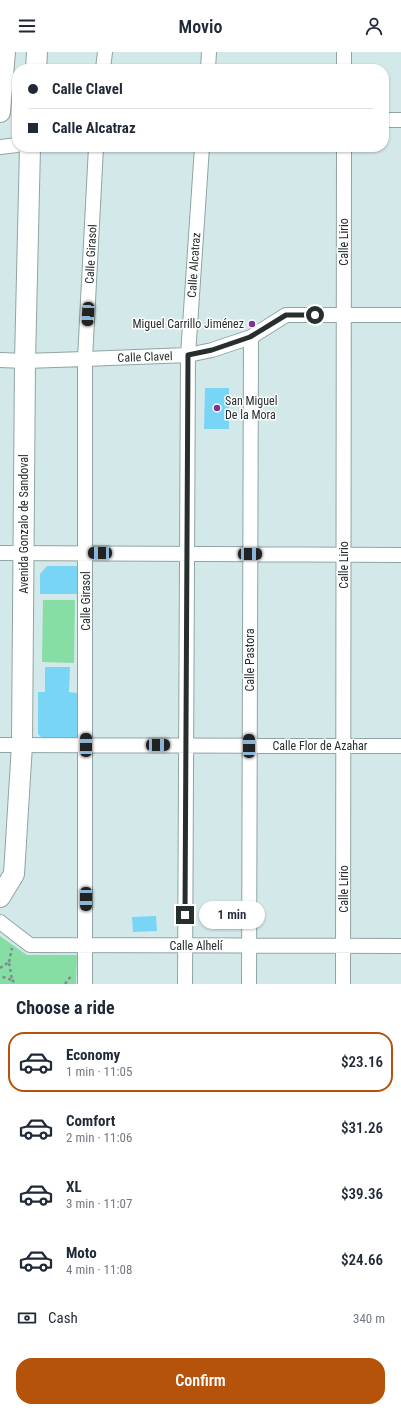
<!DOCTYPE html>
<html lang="en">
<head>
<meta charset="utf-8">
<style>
	body { margin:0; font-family:"Roboto Condensed",sans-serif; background:#f2f2f3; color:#1f2937; height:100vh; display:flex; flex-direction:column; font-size:15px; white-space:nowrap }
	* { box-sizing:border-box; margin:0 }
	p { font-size:13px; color:#747a83 }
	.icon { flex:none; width:22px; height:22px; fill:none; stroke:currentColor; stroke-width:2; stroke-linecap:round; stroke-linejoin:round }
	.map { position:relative; height:932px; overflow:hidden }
	.side { display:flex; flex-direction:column; background:#fff; flex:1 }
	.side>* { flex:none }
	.top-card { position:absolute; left:12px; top:12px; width:377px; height:88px; border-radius:16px; box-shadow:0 1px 3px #0004; display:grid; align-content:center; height:88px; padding:0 16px; background:#fff }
	.end { position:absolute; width:18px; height:18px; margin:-9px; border:5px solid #262e2e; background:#fff; box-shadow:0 0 0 2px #fff }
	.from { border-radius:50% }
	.bubble { position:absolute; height:28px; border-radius:14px; background:#fff; box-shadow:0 1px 3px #0004; font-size:13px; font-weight:600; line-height:28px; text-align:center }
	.car { position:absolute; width:12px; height:24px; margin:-12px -6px; border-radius:5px; box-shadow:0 0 3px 1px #0007; background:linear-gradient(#222 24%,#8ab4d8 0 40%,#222 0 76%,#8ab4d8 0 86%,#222 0) }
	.top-card b { display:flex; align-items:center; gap:14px; height:38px; font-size:15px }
	.top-card b+b { border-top:1px solid #e0e1e3 }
	.top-card i { width:10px; height:10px; background:#1f2937 }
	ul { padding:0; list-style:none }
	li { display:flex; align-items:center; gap:12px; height:60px; margin:0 8px 6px; padding:0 8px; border:2px solid transparent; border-radius:16px }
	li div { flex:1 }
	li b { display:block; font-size:15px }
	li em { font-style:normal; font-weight:600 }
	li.selected { border-color:#b45309 }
	li>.icon { width:36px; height:36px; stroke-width:1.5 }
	h2 { padding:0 16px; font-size:18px; line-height:48px }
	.pay { display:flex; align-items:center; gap:10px; height:44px; padding:0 16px; font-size:15px }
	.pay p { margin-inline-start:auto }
	.button { display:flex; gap:8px; margin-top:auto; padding:8px 16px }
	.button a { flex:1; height:46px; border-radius:16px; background:#b45309; color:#fff; font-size:16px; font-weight:600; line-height:46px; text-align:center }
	header { display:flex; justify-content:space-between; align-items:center; height:52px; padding:0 16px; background:#fff; font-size:18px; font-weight:600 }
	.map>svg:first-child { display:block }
	.green { fill:#86dea4 }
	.building { fill:#79d5f5 }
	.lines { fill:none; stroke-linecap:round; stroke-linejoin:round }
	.street-casing { stroke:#90a4a5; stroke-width:16 }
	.secondary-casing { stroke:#90a4a5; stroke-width:22 }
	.path { stroke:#7d8c8c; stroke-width:2.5; stroke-dasharray:3 3; stroke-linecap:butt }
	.street { stroke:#fff; stroke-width:14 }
	.secondary { stroke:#fff; stroke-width:20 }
	.route { stroke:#262e2e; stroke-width:5 }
	.poi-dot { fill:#7f31a2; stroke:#fff; stroke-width:1.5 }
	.labels { text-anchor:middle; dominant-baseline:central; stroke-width:3; stroke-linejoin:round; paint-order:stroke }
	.street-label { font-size:12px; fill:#262e2e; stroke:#fff }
	.poi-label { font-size:12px; fill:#262e2e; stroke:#fff; text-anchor:end }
</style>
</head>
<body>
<header><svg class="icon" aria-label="menu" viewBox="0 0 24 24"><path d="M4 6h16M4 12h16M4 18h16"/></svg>Movio<svg class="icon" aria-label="person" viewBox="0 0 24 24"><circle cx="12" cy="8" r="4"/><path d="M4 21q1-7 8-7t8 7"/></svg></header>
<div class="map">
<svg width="401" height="932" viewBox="0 0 401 932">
	<rect width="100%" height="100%" fill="#d3e8e9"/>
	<path class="green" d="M43 548H75L74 611 42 610Z
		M0 884 27 903H77L76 932H0Z"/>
	<path class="building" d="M205 336H229V377H204Z
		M47 514H78V542H40V522Z
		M45 615H70L69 640 77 641V686H42L38 682V640H45Z
		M156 864 157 879 133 880 132 865Z"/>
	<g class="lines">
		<defs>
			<path id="street" d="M344 0V17
				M103 17 105 0
				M208 17 209 0
				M384 68H401
				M0 95 17 93
				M0 308 25 309 85 307 188 303 212 298 251 285 286 263H401
				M0 501 401 503
				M0 693 401 694
				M0 870 30 893 401 894
				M85 932V307L96 95
				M185 932 188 303 202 95
				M249 932 251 285
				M343 932 344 95"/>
			<path id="secondary" d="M36 17 37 0
				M0 60 5 0
				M0 845 14 822 22 693 25 309 30 95"/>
		</defs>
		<use href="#street" class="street-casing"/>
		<use href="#secondary" class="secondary-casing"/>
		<path class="path" d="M9 910 12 896
			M0 916 9 910 12 928 0 924
			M12 928 16 932
			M65 932 71 924"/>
		<use href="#street" class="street"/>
		<use href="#secondary" class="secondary"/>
	</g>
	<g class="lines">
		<path class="route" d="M185 863 188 303 212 298 250 285 286 263H315"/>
	</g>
	<g class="poi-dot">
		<circle cx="252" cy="272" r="4"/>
		<circle cx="217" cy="356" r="4"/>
	</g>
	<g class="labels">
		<g class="street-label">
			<text transform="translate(344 190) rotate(-90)">Calle Lirio</text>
			<text transform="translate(91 202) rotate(-87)">Calle Girasol</text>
			<text transform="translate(194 213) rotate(-86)">Calle Alcatraz</text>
			<text transform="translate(145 305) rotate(-2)">Calle Clavel</text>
			<text transform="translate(24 472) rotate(-90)">Avenida Gonzalo de Sandoval</text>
			<text transform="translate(344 513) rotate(-90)">Calle Lirio</text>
			<text transform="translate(86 549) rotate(-90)">Calle Girasol</text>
			<text transform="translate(250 608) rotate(-90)">Calle Pastora</text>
			<text x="320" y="694">Calle Flor de Azahar</text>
			<text transform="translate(344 837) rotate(-90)">Calle Lirio</text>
			<text x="196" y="894">Calle Alhelí</text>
		</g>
		<g class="poi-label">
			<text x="244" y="272">Miguel Carrillo Jiménez</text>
			<text x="225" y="349" text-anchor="start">San Miguel<tspan x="225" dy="14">De la Mora</tspan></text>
		</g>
	</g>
</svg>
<i class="end from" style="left:315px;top:263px"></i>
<i class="end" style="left:185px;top:863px"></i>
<div class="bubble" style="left:199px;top:849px;width:66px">1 min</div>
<i class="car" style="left:88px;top:262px;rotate:183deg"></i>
<i class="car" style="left:100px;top:501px;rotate:270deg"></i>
<i class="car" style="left:250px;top:502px;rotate:90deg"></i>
<i class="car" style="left:86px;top:693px;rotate:0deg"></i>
<i class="car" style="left:158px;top:693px;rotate:90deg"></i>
<i class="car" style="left:249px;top:694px;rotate:0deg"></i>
<i class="car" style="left:86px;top:847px;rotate:180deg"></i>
<div class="top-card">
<b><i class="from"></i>Calle Clavel</b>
<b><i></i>Calle Alcatraz</b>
</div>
</div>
<section class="side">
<h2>Choose a ride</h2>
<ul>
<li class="selected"><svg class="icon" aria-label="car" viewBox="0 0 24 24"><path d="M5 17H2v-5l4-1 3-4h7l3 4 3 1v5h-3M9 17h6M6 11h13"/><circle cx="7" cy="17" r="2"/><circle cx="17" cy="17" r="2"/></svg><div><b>Economy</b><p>1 min · 11:05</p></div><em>$23.16</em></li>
<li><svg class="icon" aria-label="car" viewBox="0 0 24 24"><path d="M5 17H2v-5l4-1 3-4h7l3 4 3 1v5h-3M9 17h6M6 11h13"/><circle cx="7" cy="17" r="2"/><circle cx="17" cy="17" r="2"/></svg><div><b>Comfort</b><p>2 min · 11:06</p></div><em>$31.26</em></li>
<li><svg class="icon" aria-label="car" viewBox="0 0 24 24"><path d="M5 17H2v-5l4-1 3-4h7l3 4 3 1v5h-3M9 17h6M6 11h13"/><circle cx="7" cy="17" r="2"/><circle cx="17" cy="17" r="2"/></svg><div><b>XL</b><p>3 min · 11:07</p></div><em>$39.36</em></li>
<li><svg class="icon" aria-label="car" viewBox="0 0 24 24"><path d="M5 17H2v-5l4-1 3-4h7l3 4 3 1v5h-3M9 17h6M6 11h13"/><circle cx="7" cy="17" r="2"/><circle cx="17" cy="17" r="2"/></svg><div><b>Moto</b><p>4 min · 11:08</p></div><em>$24.66</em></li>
</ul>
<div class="pay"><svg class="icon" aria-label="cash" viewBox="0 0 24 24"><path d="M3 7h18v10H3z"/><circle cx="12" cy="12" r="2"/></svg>Cash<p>340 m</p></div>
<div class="button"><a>Confirm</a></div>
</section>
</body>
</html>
